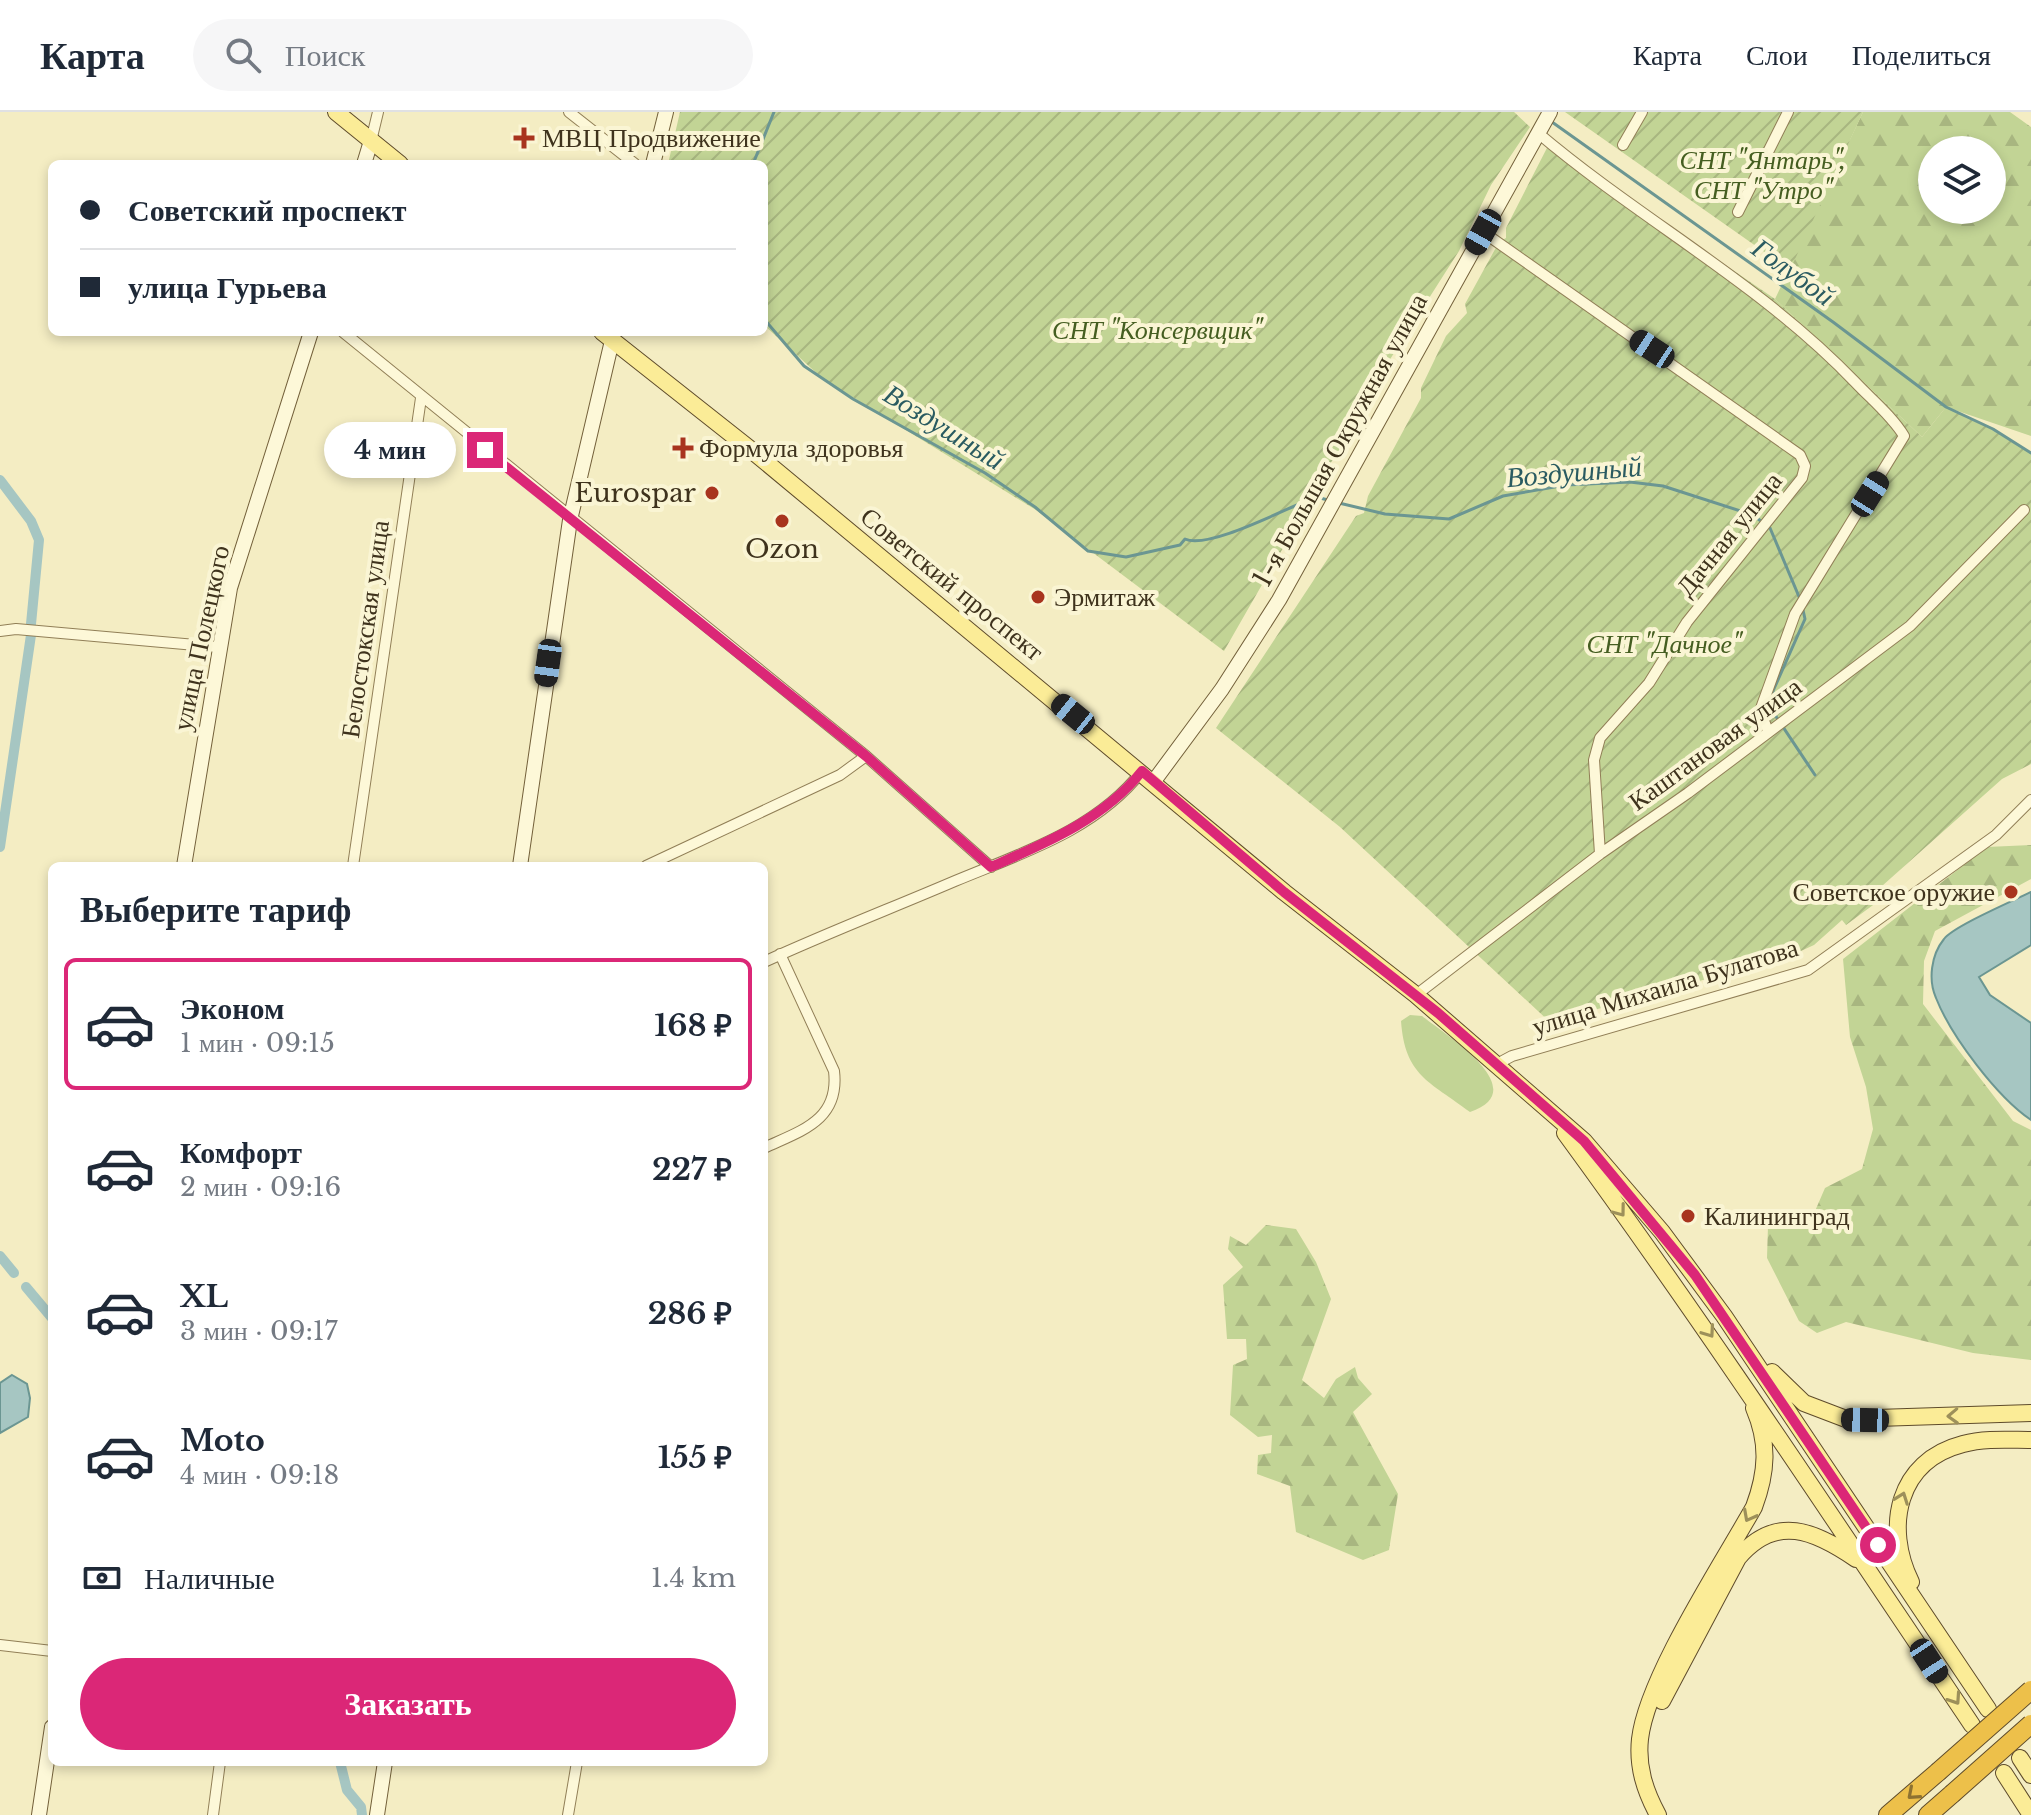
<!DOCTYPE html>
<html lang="ru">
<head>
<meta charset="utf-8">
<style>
	body { margin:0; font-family:"Libre Baskerville",serif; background:#f6f6f7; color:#1f2937; height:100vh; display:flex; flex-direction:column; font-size:30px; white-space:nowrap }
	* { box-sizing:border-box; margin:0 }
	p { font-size:26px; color:#747a83 }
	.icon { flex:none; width:44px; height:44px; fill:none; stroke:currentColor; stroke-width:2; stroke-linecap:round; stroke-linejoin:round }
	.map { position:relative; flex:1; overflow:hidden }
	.drawer { position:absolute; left:48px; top:750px; width:720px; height:904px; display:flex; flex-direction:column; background:#fff; border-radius:12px; box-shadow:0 4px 12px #0003 }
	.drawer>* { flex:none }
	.guide { position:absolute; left:48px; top:48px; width:720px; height:176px; border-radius:12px; box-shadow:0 4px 12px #0003; display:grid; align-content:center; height:176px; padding:0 32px; background:#fff }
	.fabs { position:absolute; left:1918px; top:24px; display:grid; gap:16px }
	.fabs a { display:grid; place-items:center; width:88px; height:88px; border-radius:50%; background:#fff; box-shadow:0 4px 12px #0003; font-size:40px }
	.end { position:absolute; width:36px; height:36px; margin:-18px; border:10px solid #db2777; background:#fff; box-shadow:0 0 0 4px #fff }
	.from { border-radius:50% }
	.bubble { position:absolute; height:56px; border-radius:28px; background:#fff; box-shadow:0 4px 12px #0003; font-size:26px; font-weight:700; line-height:56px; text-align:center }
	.car { position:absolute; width:24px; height:48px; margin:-24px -12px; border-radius:10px; box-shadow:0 0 6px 2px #0007; background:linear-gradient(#222 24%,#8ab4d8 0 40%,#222 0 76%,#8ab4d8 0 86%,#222 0) }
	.guide b { display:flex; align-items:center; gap:28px; height:76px; font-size:30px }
	.guide b+b { border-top:2px solid #e0e1e3 }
	.guide i { width:20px; height:20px; background:#1f2937 }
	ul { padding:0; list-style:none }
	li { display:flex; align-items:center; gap:24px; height:132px; margin:0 16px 12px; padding:0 16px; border:4px solid transparent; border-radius:12px }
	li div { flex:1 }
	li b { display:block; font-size:30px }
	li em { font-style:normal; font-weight:700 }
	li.active { border-color:#db2777 }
	li>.icon { width:72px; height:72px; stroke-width:1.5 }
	h2 { padding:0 32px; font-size:36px; line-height:96px }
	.pay { display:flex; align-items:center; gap:20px; height:88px; padding:0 32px; font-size:30px }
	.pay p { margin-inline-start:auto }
	.primary-button { display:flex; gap:16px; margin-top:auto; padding:16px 32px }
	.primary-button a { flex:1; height:92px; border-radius:48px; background:#db2777; color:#fff; font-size:32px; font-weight:700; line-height:92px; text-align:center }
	header { display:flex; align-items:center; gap:48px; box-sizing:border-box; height:112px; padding:0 40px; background:#fff; border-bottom:2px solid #e0e1e3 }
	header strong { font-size:38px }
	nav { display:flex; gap:44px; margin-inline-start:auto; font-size:28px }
	.search { width:560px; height:72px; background:#f6f6f7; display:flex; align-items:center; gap:20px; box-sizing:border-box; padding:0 28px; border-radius:44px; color:#747a83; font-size:30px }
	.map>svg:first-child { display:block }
	.grass { fill:#c2d495 }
	.forest { fill:url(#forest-firs); fill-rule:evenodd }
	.garden { fill:url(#garden-furrows) }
	.water { fill:#a6c6c2; stroke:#6b9692; stroke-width:2 }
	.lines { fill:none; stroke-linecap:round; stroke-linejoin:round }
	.stream { stroke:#6b9692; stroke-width:3 }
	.canal { stroke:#a6c6c2; stroke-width:10 }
	.street-casing { stroke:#917f57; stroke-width:12 }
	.secondary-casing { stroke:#73603a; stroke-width:16 }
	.primary-casing { stroke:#5e4b2b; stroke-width:18 }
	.highway-casing { stroke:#5e4b2b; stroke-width:20 }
	.street { stroke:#fdf8d8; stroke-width:10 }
	.secondary { stroke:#fdf8d8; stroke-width:14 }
	.primary { stroke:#fbec97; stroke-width:16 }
	.highway { stroke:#edc04a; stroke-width:18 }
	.highway-bridge-casing { stroke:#5e4b2b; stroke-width:20; stroke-linecap:butt }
	.highway-bridge { stroke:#edc04a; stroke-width:18 }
	.oneway { stroke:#9d905a }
	.oneway2 { stroke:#8d7231 }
	.route { stroke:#db2777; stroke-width:10 }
	.poi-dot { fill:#a8341e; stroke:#faf5d4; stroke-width:3 }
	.labels { text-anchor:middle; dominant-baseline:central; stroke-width:8; stroke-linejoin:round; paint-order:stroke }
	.poi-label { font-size:26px; fill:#3f331d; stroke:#faf5d4; text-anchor:start }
	.park-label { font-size:26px; font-style:italic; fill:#455e21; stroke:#faf5d4 }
	.street-label { font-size:26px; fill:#3f331d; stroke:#faf5d4 }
	.water-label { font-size:28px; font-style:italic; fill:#2a5b61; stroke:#faf5d4 }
</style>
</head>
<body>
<header>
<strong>Карта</strong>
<div class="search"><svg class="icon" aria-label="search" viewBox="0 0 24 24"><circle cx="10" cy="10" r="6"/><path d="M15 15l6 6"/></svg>Поиск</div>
<nav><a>Карта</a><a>Слои</a><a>Поделиться</a></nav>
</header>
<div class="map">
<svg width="2031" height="1703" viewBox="0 0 2031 1703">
	<defs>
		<pattern id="forest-firs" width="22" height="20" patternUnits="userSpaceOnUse" patternTransform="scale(2)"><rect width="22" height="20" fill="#c2d495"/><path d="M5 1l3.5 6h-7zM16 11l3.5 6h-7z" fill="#a8b680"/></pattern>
		<pattern id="garden-furrows" width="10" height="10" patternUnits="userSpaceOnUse" patternTransform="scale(2)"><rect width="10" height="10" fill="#c2d495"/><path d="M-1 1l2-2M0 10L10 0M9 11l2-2" fill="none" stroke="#a8b680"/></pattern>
	</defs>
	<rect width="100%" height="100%" fill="#f4edc3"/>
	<path class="grass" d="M1410 903 1422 904C1446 923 1535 978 1470 1000 1429 969 1405 964 1401 909Z"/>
	<path class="forest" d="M1863 0H2010L2031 15V324L1946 295 1922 325 1775 187ZM1932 38H1992V98H1932Z
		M2031 733V767L1935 819 1924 849 1923 892 2013 1009 2031 1018V1248L1973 1241 1846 1210 1817 1221 1799 1209 1767 1146 1768 1114 1812 1106 1825 1076 1862 1057 1873 1017 1866 975 1850 925 1843 847 1987 735Z
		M1266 1113 1296 1117 1316 1150 1331 1187 1302 1268 1324 1286 1336 1267 1355 1255 1358 1266 1372 1282 1353 1300 1398 1382 1389 1438 1363 1448 1296 1420 1290 1374 1257 1362 1258 1343 1271 1341 1272 1323 1258 1325 1230 1303 1233 1253 1247 1247 1246 1227H1227L1223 1173 1243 1155 1228 1137 1230 1124 1246 1133Z"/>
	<path class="garden" d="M680 0H1514L1530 15 1491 73 1459 139 1366 285 1336 344 1313 373 1303 401 1224 539 1036 398 823 267 764 213V52H668Z
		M1565 0H1863L1790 158Z
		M1549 32 1775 187 1922 325 1946 295 1993 317 2031 341V652L2002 667 1882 774 1888 782 1846 813 1842 808 1814 833 1790 844 1565 906 1553 913 1340 715 1216 616 1356 404 1364 401 1368 384 1421 286V276L1446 224 1467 201 1465 192 1499 130 1506 126V116Z"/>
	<path class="water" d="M2031 780V833L1979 865 1990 883 2031 911V1008C1997 985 1951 924 1936 886 1928 868 1931 843 1944 827 1954 814 2013 789 2031 780Z
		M12 1263 27 1272 30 1286 28 1305 0 1321V1271Z"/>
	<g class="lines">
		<path class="stream" d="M1552 10 1833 210 1946 295 1993 317 2031 341
			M753 52 774 0
			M764 207 804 254 853 287 985 361 1035 395 1088 439 1126 445 1180 433 1185 427C1209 438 1288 395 1316 385L1328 388
			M1339 391 1385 402 1449 407 1503 384 1566 373 1630 370 1663 374 1753 403 1770 416 1800 487
			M1803 498 1805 507 1773 579 1775 603 1815 663"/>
		<path class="canal" d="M0 368 31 409 39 428 31 512
			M0 735 31 523
			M0 1144 14 1161
			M26 1175 52 1206
			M340 1650 347 1678 361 1695 362 1703"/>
		<defs>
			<path id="street" d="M569 0 635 52
				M1538 21C1642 109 1760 171 1855 270 1871 287 1892 304 1904 324L1795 502 1760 599 1768 619
				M371 29 378 0
				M1623 33 1642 0
				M1738 100 1788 0
				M1483 120 1800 343 1805 354 1802 366 1687 510 1649 571 1600 626 1594 648 1600 742
				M343 220 866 644 991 755
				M0 519 16 517 218 535
				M353 754 421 286
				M646 754 840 663 866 644
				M764 850C827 821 892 796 955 769 1022 741 1096 718 1142 659
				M1416 883 1600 742 1688 681 1910 514 2024 398
				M1497 952 1512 944 1808 858 1996 723 2031 688
				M764 1036C800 1019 840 1009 834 959L780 842
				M0 1533 52 1539
				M213 1703 220 1650
				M568 1703 577 1650"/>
			<path id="secondary" d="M364 52 371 29
				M653 52 666 0
				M1154 669 1222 577 1279 488 1550 0
				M184 754 230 476 311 220
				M520 754 570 408 614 220
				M39 1703 52 1615
				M377 1703 385 1650"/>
			<path id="primary" d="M336 0 400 52
				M602 220 750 337 1284 780 1416 883 1584 1029 1662 1120 1724 1204 1988 1597
				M1565 1021C1707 1215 1838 1414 1972 1613
				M1772 1260 1804 1291 1846 1307 2031 1301
				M1911 1470C1884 1415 1897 1349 1963 1332 1985 1326 2009 1328 2031 1328
				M1662 1589 1738 1446C1776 1401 1815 1419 1856 1447
				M2020 1646 2031 1663
				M2004 1661 2031 1703
				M1658 1703C1645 1679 1637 1655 1640 1627 1647 1566 1722 1452 1754 1395 1767 1360 1769 1331 1754 1296"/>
			<path id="highway" d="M1888 1703 1938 1660
				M1928 1703 1952 1682"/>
		</defs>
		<use href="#street" class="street-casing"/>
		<use href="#secondary" class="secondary-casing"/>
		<use href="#primary" class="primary-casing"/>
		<use href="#highway" class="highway-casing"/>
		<use href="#street" class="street"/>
		<use href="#secondary" class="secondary"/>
		<use href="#primary" class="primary"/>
		<use href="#highway" class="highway"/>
		<defs>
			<path id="highway-bridge" d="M1938 1660 2031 1578
				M1952 1682 2031 1612"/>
		</defs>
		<use href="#highway-bridge" class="highway-bridge-casing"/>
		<use href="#highway-bridge" class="highway-bridge"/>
	</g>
	<defs><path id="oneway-chevron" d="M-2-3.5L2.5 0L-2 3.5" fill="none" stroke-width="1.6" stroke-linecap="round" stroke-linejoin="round" transform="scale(2)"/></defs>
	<g class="oneway">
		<use href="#oneway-chevron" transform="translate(1620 1099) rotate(53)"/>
		<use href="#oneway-chevron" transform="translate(1709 1220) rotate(55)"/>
		<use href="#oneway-chevron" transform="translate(1953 1304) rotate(178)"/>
		<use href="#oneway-chevron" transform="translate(1902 1386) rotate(-70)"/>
		<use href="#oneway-chevron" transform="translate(1749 1404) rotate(118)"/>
		<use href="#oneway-chevron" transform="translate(1955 1587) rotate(56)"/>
	</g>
	<use class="oneway2" href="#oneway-chevron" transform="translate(1913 1682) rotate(139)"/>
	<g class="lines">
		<path class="route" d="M485 338 866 644 991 755C1046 731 1104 707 1142 659L1284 780 1438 901 1584 1029 1695 1163 1878 1433"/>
	</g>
	<g class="poi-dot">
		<path d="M520 14h8v8h8v8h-8v8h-8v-8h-8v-8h8z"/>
		<path d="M679 324h8v8h8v8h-8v8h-8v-8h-8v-8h8z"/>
		<circle cx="712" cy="381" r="8"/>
		<circle cx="782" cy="409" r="8"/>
		<circle cx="1038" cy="485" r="8"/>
		<circle cx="2011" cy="780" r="8"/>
		<circle cx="1688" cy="1104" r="8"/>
	</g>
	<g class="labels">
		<g class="poi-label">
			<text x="542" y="26">МВЦ Продвижение</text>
			<text x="699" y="336">Формула здоровья</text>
			<text x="696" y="381" text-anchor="end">Eurospar</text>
			<text x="782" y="437" text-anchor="middle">Ozon</text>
			<text x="1054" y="485">Эрмитаж</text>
			<text x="1995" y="780" text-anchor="end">Советское оружие</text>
			<text x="1704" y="1104">Калининград</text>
		</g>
		<g class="park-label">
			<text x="1763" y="48">СНТ "Янтарь",<tspan x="1763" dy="30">СНТ "Утро"</tspan></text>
			<text x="1157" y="218">СНТ "Консервщик"</text>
			<text x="1664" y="532">СНТ "Дачное"</text>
		</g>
		<g class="street-label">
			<text transform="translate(1340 328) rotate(-61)">1-я Большая Окружная улица</text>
			<text transform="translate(1729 422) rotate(-51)">Дачная улица</text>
			<text transform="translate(952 472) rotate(39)">Советский проспект</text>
			<text transform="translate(365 517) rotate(-82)">Белостокская улица</text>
			<text transform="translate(201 526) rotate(-78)">улица Полецкого</text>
			<text transform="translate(1715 632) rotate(-36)">Каштановая улица</text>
			<text transform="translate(1665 875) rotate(-17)">улица Михаила Булатова</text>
		</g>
		<g class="water-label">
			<text transform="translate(1793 160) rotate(36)">Голубой</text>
			<text transform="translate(944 315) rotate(32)">Воздушный</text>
			<text transform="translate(1574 360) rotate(-5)">Воздушный</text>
		</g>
	</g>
</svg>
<div class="fabs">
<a><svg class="icon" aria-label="layers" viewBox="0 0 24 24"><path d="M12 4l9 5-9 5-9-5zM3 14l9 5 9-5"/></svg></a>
</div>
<i class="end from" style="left:1878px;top:1433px"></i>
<i class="end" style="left:485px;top:338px"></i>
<div class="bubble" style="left:324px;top:310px;width:132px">4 мин</div>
<i class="car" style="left:1483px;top:120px;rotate:209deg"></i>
<i class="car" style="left:1652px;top:237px;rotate:303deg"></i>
<i class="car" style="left:1870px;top:382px;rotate:32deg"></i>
<i class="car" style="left:548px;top:551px;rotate:188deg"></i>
<i class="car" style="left:1073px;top:602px;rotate:309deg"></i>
<i class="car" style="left:1865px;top:1308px;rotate:271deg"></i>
<i class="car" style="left:1929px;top:1549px;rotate:147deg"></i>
<div class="guide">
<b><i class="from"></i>Советский проспект</b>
<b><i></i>улица Гурьева</b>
</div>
<section class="drawer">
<h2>Выберите тариф</h2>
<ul>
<li class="active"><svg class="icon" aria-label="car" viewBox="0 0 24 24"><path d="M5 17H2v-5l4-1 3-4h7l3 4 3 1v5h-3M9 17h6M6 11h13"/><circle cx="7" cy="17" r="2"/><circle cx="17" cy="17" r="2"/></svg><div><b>Эконом</b><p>1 мин · 09:15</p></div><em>168 ₽</em></li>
<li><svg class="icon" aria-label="car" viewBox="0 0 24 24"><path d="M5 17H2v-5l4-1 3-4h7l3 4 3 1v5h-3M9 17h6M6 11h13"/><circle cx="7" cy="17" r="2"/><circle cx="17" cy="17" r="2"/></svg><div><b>Комфорт</b><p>2 мин · 09:16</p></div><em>227 ₽</em></li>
<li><svg class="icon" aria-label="car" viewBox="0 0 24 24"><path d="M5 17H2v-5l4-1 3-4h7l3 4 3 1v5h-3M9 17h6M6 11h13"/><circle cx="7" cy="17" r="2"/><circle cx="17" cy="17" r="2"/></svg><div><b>XL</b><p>3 мин · 09:17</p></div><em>286 ₽</em></li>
<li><svg class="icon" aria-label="car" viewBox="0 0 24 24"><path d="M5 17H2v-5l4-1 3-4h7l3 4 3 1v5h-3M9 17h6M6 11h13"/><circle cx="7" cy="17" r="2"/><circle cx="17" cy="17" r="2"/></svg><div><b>Moto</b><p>4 мин · 09:18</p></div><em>155 ₽</em></li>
</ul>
<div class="pay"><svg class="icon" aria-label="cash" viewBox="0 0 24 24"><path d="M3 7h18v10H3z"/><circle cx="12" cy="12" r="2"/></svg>Наличные<p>1.4 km</p></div>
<div class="primary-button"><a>Заказать</a></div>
</section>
</div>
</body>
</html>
